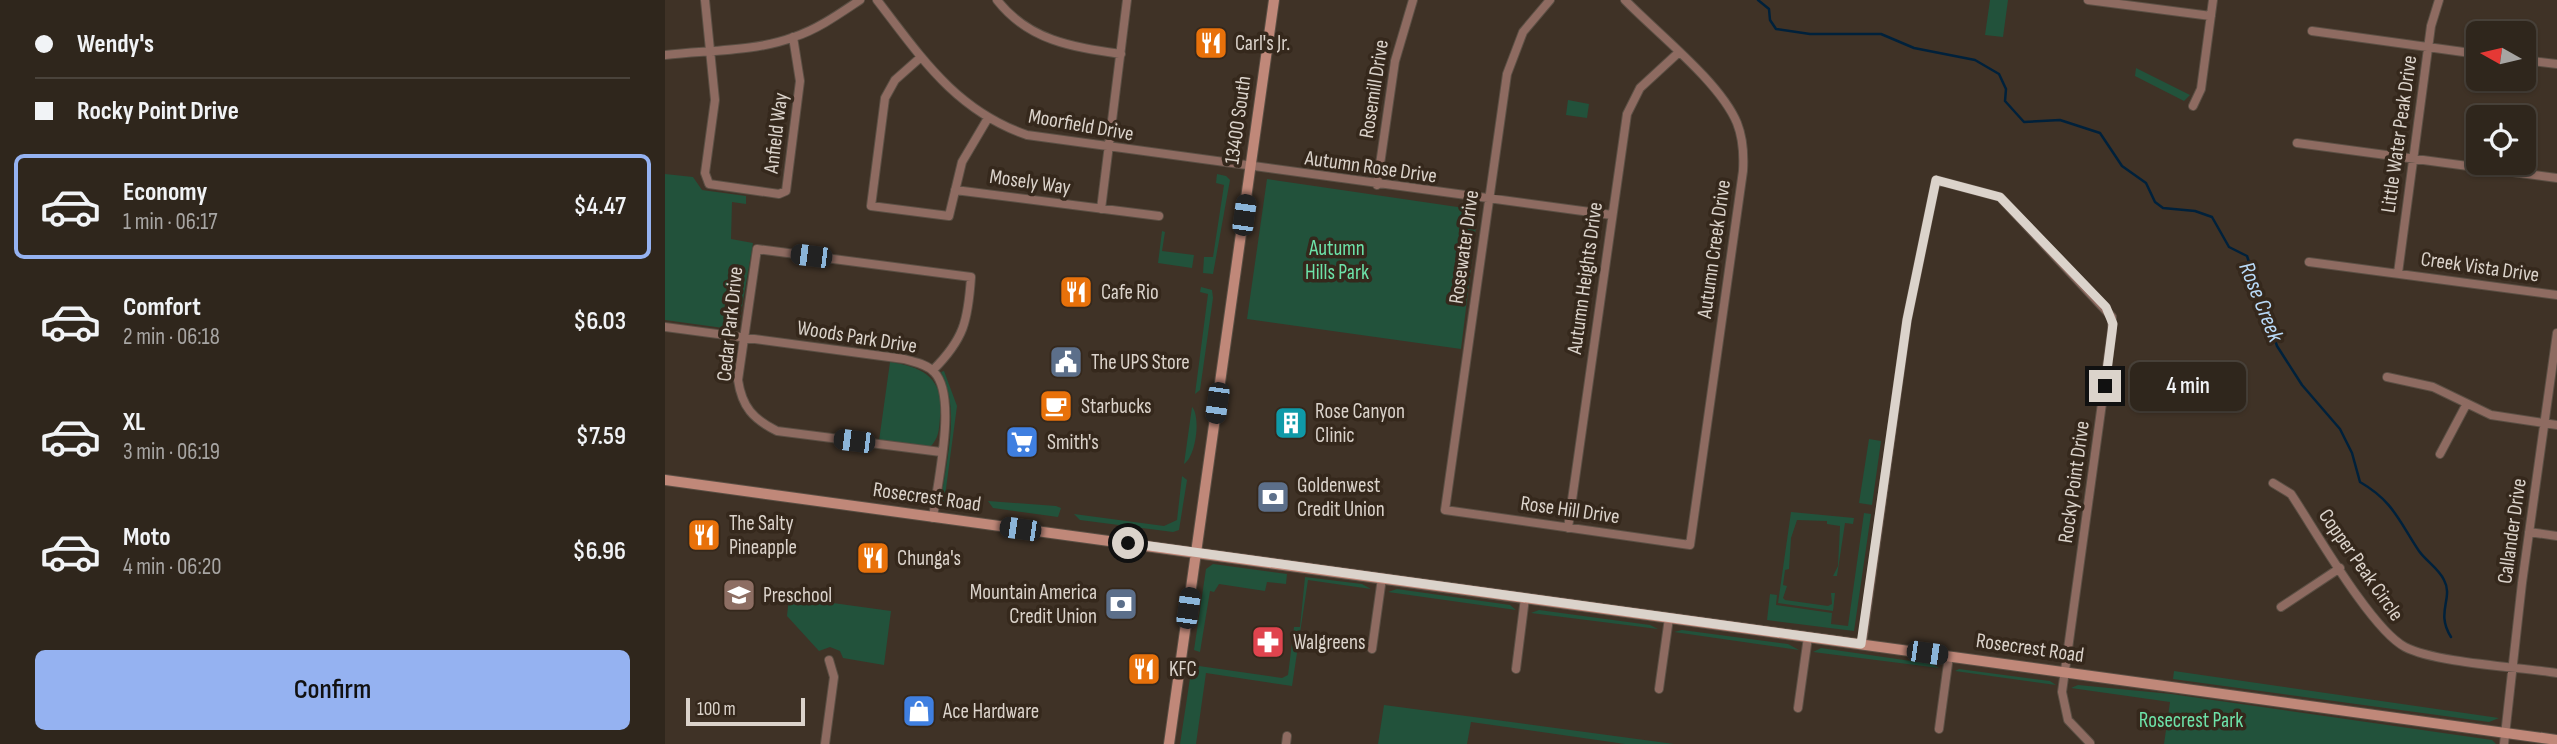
<!DOCTYPE html>
<html lang="en">
<head>
<meta charset="utf-8">
<style>
	body { margin:0; font-family:"Sofia Sans Condensed",sans-serif; background:#3b3229; color:#f1f3f6; height:100vh; display:flex; flex-direction:column; font-size:26px; white-space:nowrap }
	* { box-sizing:border-box; margin:0 }
	p { font-size:23px; color:#a7a5a3 }
	.icon { flex:none; width:38px; height:38px; fill:none; stroke:currentColor; stroke-width:2; stroke-linecap:round; stroke-linejoin:round }
	.map { position:relative; flex:1; overflow:hidden }
	.details { display:flex; flex-direction:column; background:#2f261c; width:665px }
	.details>* { flex:none }
	.banner { display:grid; align-content:center; height:154px; padding:0 35px; background:#2f261c }
	.needle { width:46px; rotate:278deg }
	.fabs { position:absolute; left:1801px; top:21px; display:grid; gap:14px }
	.fabs a { display:grid; place-items:center; width:70px; height:70px; border-radius:10px; background:#2f261c; box-shadow:0 2px 5px #0004,0 0 0 2px #4a433b; font-size:35px }
	.scale { position:absolute; left:21px; bottom:18px; width:119px; box-sizing:border-box; padding-left:7px; border:4px solid #dbd3cb; border-top:0; font-size:19px; line-height:24px; white-space:nowrap; color:#dbd3cb; -webkit-text-stroke:5px #35281c; paint-order:stroke }
	.end { position:absolute; width:32px; height:32px; margin:-16px; border:9px solid #dbd3cb; background:#111; box-shadow:0 0 0 4px #111 }
	.from { border-radius:50% }
	.bubble { position:absolute; height:49px; border-radius:10px; background:#2f261c; box-shadow:0 2px 5px #0004,0 0 0 2px #4a433b; font-size:23px; font-weight:600; line-height:49px; text-align:center }
	.car { position:absolute; width:21px; height:42px; margin:-21px -10px; border-radius:9px; box-shadow:0 0 5px 2px #0007; background:linear-gradient(#222 24%,#8ab4d8 0 40%,#222 0 76%,#8ab4d8 0 86%,#222 0) }
	.banner b { display:flex; align-items:center; gap:24px; height:66px; font-size:26px }
	.banner b+b { border-top:2px solid #4a433b }
	.banner i { width:18px; height:18px; background:#f1f3f6 }
	ul { padding:0; list-style:none }
	li { display:flex; align-items:center; gap:21px; height:105px; margin:0 14px 10px; padding:0 21px; border:4px solid transparent; border-radius:10px }
	li div { flex:1 }
	li b { display:block; font-size:26px }
	li em { font-style:normal; font-weight:600 }
	li.on { border-color:#95b2f1 }
	li>.icon { width:63px; height:63px; stroke-width:1.5 }
	.button { display:flex; gap:14px; margin-top:auto; padding:14px 35px }
	.button a { flex:1; height:80px; border-radius:10px; background:#95b2f1; color:#111; font-size:28px; font-weight:600; line-height:80px; text-align:center }
	main { display:flex; flex:1; min-height:0 }
	.map>svg:first-child { display:block }
	.green { fill:#22523b }
	.lines { fill:none; stroke-linecap:round; stroke-linejoin:round }
	.stream { stroke:#00213b; stroke-width:2.5 }
	.street-casing { stroke:#5b4f44; stroke-width:10 }
	.secondary-casing { stroke:#5b4f44; stroke-width:12 }
	.street { stroke:#8e6b61; stroke-width:8 }
	.secondary { stroke:#c08879; stroke-width:10 }
	.route { stroke:#dbd3cb; stroke-width:9 }
	.labels { text-anchor:middle; dominant-baseline:central; stroke-width:7; stroke-linejoin:round; paint-order:stroke }
	.poi-label { font-size:21px; fill:#dbd3cb; stroke:#35281c; text-anchor:start }
	.street-label { font-size:21px; fill:#dbd3cb; stroke:#35281c }
	.park-label { font-size:21px; fill:#6de3a9; stroke:#35281c }
	.water-label { font-size:23px; font-style:italic; fill:#b9daf8; stroke:#35281c }
</style>
</head>
<body>
<main>
<section class="details">
<div class="banner">
<b><i class="from"></i>Wendy's</b>
<b><i></i>Rocky Point Drive</b>
</div>
<ul>
<li class="on"><svg class="icon" aria-label="car" viewBox="0 0 24 24"><path d="M5 17H2v-5l4-1 3-4h7l3 4 3 1v5h-3M9 17h6M6 11h13"/><circle cx="7" cy="17" r="2"/><circle cx="17" cy="17" r="2"/></svg><div><b>Economy</b><p>1 min · 06:17</p></div><em>$4.47</em></li>
<li><svg class="icon" aria-label="car" viewBox="0 0 24 24"><path d="M5 17H2v-5l4-1 3-4h7l3 4 3 1v5h-3M9 17h6M6 11h13"/><circle cx="7" cy="17" r="2"/><circle cx="17" cy="17" r="2"/></svg><div><b>Comfort</b><p>2 min · 06:18</p></div><em>$6.03</em></li>
<li><svg class="icon" aria-label="car" viewBox="0 0 24 24"><path d="M5 17H2v-5l4-1 3-4h7l3 4 3 1v5h-3M9 17h6M6 11h13"/><circle cx="7" cy="17" r="2"/><circle cx="17" cy="17" r="2"/></svg><div><b>XL</b><p>3 min · 06:19</p></div><em>$7.59</em></li>
<li><svg class="icon" aria-label="car" viewBox="0 0 24 24"><path d="M5 17H2v-5l4-1 3-4h7l3 4 3 1v5h-3M9 17h6M6 11h13"/><circle cx="7" cy="17" r="2"/><circle cx="17" cy="17" r="2"/></svg><div><b>Moto</b><p>4 min · 06:20</p></div><em>$6.96</em></li>
</ul>
<div class="button"><a>Confirm</a></div>
</section>
<div class="map">
<svg width="1892" height="744" viewBox="0 0 1892 744">
	<rect width="100%" height="100%" fill="#3f3226"/>
	<path class="green" d="M1325 0H1343L1338 37 1320 35Z
		M1471 68 1525 95 1519 101 1470 76Z
		M903 100 924 104 922 118 901 115Z
		M0 174 28 177 37 190 81 196V204L67 202 66 239 88 243 73 330 0 320Z
		M552 174 561 176 565 180 548 274 538 273 539 257H548L559 185 551 183Z
		M602 179 813 210 796 349 582 319Z
		M497 231 500 232 497 251 529 255 527 268 493 263Z
		M536 287 547 290 548 298 535 390 530 394 543 294 535 292Z
		M225 362C259 367 280 379 275 417 274 430 274 438 265 447L214 441Z
		M279 371 292 406 280 496 309 500 304 505 276 501C281 458 296 412 276 372Z
		M527 407C536 416 531 457 519 464Z
		M1204 439 1216 441 1207 505 1194 503Z
		M517 476 522 480 514 530 508 532 415 520 409 514 499 526 512 520Z
		M323 501 391 506 396 508 393 517 328 508Z
		M1126 512 1189 518 1188 524 1180 523 1172 576H1168L1173 566 1175 526 1162 524V521L1132 520 1126 538 1124 569 1120 570 1118 585 1122 586 1118 598 1120 600 1163 606 1167 604 1166 593H1170L1168 611 1113 603Z
		M1199 513 1206 514 1189 631 1102 620 1105 594 1112 595 1111 605 1167 613 1166 624 1183 626Z
		M548 564 622 574 621 584 602 582 600 591 554 584 549 592 545 591 535 652 529 650 541 569Z
		M640 577 697 584 706 589 643 580 627 686 541 673 531 744H515L527 665 617 678 623 675 629 627H635Z
		M732 589 845 605 851 610 723 592Z
		M124 597 226 611 219 665 178 658 175 651 165 647 154 651 122 616Z
		M874 610 985 625 993 629 866 613Z
		M1017 630 1123 644 1134 650 1009 632Z
		M1156 648 1267 664 1274 668 1148 652Z
		M1294 669 1385 681 1391 685 1290 671Z
		M1509 671 1834 718 1824 722 1508 679Z
		M1413 685 1506 694 1827 740 1831 744H1499L1505 702 1406 688Z
		M719 705 1009 744H960L806 722 802 744H713Z"/>
	<g class="lines">
		<path class="stream" d="M1093 0 1104 9 1105 20 1111 29 1145 34H1216L1249 48 1310 60 1334 74 1341 89 1340 101 1359 122 1395 120 1435 133 1457 166 1481 183 1490 202 1498 208 1530 211 1547 217 1564 247 1582 256 1612 346 1637 385 1675 429 1687 453 1695 482C1728 501 1734 521 1754 551 1761 561 1774 569 1779 580 1789 598 1770 612 1786 637"/>
		<defs>
			<path id="street" d="M40 0 50 100 40 173 44 184 114 194 121 191 135 81 128 37
				M212 0C256 57 290 110 362 135L947 215
				M332 0C364 41 408 47 456 54
				M885 0 858 32 842 74 780 510 1025 545 1078 171C1079 154 1078 138 1072 123 1055 82 992 33 960 0
				M1423 0 1546 16
				M1647 31 1813 54
				M0 55C42 50 89 52 129 37 153 29 174 14 195 0
				M256 57 230 80 220 98 206 206 284 216 297 162 323 118
				M1858 60 1892 64
				M1528 106 1536 89 1548 0
				M1632 143 1892 178
				M712 185 730 61 748 0
				M290 190 494 216
				M436 209 462 0
				M1644 262 1892 295
				M1733 273 1766 26 1774 0
				M0 327 239 359C249 362 262 364 269 372 293 396 272 483 268 518
				M268 370C299 339 303 321 306 277L92 249 73 380C77 407 88 419 112 431L276 452
				M1722 377 1768 387 1826 415 1892 425
				M1775 454 1801 405
				M1608 483 1626 494C1650 530 1706 629 1740 647 1771 663 1854 667 1892 673
				M903 528 962 114 975 88 1013 53
				M1864 532 1892 536
				M1616 607 1675 568
				M1197 644 1242 320 1271 180 1335 197 1447 317V331L1397 692 1403 720 1425 743
				M707 649 717 578
				M851 669 860 598
				M994 689 1004 618
				M1133 708 1143 637
				M1274 729 1284 656
				M160 744 169 677 164 660
				M621 744 622 736
				M1839 744 1857 583 1892 333"/>
			<path id="secondary" d="M0 480 1892 740
				M504 744 609 0"/>
		</defs>
		<use href="#street" class="street-casing"/>
		<use href="#secondary" class="secondary-casing"/>
		<use href="#street" class="street"/>
		<use href="#secondary" class="secondary"/>
	</g>
	<g class="lines">
		<path class="route" d="M463 543 1196 644 1242 320 1271 180 1335 197 1441 307 1448 324 1440 386"/>
	</g>
	<defs>
		<symbol id="restaurant-square" viewBox="-11 -11 22 22"><rect x="-9" y="-9" width="18" height="18" rx="4" fill="#e8710a" stroke="#35281c"/><path d="M-5-6h1v4h1v-4h1v4h1v-4h1v5L-1.5 .5V6h-2V.5L-5-1ZM5-6V6H3V1.5H1.5Q1.5-4 5-6Z" fill="#fff"/></symbol>
		<symbol id="civic-square" viewBox="-11 -11 22 22"><rect x="-9" y="-9" width="18" height="18" rx="4" fill="#5c6f8a" stroke="#35281c"/><path d="M-.6-6.5H3V-4.5H.6V-3L4-1V1h2V6H-6V1h2V-1L-.6-3ZM-1.2 2.5V6h2.4V2.5Z" fill="#fff"/></symbol>
		<symbol id="cafe-square" viewBox="-11 -11 22 22"><rect x="-9" y="-9" width="18" height="18" rx="4" fill="#e8710a" stroke="#35281c"/><path d="M-5.5-4.5H6V0H3Q3 3.5 0 3.5H-2.5Q-5.5 3.5-5.5 0ZM3-3.2v2h1.7v-2ZM-6 4.5H4V6H-6Z" fill="#fff"/></symbol>
		<symbol id="building-square" viewBox="-11 -11 22 22"><rect x="-9" y="-9" width="18" height="18" rx="4" fill="#0f9aa8" stroke="#35281c"/><path d="M-4-6H4V6H1V3H-1V6H-4ZM-2.5-4.3h1.7v1.8h-1.7ZM.8-4.3h1.7v1.8H.8ZM-2.5-1h1.7V.8h-1.7ZM.8-1h1.7V.8H.8Z" fill="#fff"/></symbol>
		<symbol id="supermarket-square" viewBox="-11 -11 22 22"><rect x="-9" y="-9" width="18" height="18" rx="4" fill="#3f7fe0" stroke="#35281c"/><path d="M-6-5.5h2.5l.6 2H6L4.5 2H-2.5L-4.4-4H-6ZM-1.5 3.2a1.3 1.3 0 1 0 .1 0ZM3 3.2a1.3 1.3 0 1 0 .1 0Z" fill="#fff"/></symbol>
		<symbol id="bank-square" viewBox="-11 -11 22 22"><rect x="-9" y="-9" width="18" height="18" rx="4" fill="#5c6f8a" stroke="#35281c"/><path d="M-6-4H6V4H-6ZM0-2.3a2.3 2.3 0 1 0 0 4.6a2.3 2.3 0 1 0 0-4.6Z" fill="#fff"/></symbol>
		<symbol id="school-square" viewBox="-11 -11 22 22"><rect x="-9" y="-9" width="18" height="18" rx="4" fill="#8d6e63" stroke="#35281c"/><path d="M0-5L7-2L0 1L-7-2ZM-4 1L0 2.5L4 1V4Q0 6-4 4Z" fill="#fff"/></symbol>
		<symbol id="pharmacy-square" viewBox="-11 -11 22 22"><rect x="-9" y="-9" width="18" height="18" rx="4" fill="#e0444e" stroke="#35281c"/><path d="M-2-6h4v4h4v4h-4v4h-4v-4h-4v-4h4Z" fill="#fff"/></symbol>
		<symbol id="shop-square" viewBox="-11 -11 22 22"><rect x="-9" y="-9" width="18" height="18" rx="4" fill="#3f7fe0" stroke="#35281c"/><path d="M-5-2.5h2.3a2.7 3.5 0 0 1 5.4 0H5L5.5 6h-11ZM-1.5-2.5h3a1.5 2.3 0 0 0-3 0Z" fill="#fff"/></symbol>
	</defs>
	<g fill-rule="evenodd">
		<use href="#restaurant-square" x="527" y="24" width="38" height="38"/>
		<use href="#restaurant-square" x="392" y="273" width="38" height="38"/>
		<use href="#civic-square" x="382" y="343" width="38" height="38"/>
		<use href="#cafe-square" x="372" y="387" width="38" height="38"/>
		<use href="#building-square" x="607" y="404" width="38" height="38"/>
		<use href="#supermarket-square" x="338" y="423" width="38" height="38"/>
		<use href="#bank-square" x="589" y="478" width="38" height="38"/>
		<use href="#restaurant-square" x="20" y="516" width="38" height="38"/>
		<use href="#restaurant-square" x="189" y="539" width="38" height="38"/>
		<use href="#school-square" x="55" y="576" width="38" height="38"/>
		<use href="#bank-square" x="437" y="585" width="38" height="38"/>
		<use href="#pharmacy-square" x="584" y="623" width="38" height="38"/>
		<use href="#restaurant-square" x="460" y="650" width="38" height="38"/>
		<use href="#shop-square" x="235" y="692" width="38" height="38"/>
	</g>
	<g class="labels">
		<g class="poi-label">
			<text x="570" y="43">Carl's Jr.</text>
			<text x="436" y="292">Cafe Rio</text>
			<text x="426" y="362">The UPS Store</text>
			<text x="416" y="406">Starbucks</text>
			<text x="650" y="411">Rose Canyon<tspan x="650" dy="24">Clinic</tspan></text>
			<text x="382" y="442">Smith's</text>
			<text x="632" y="485">Goldenwest<tspan x="632" dy="24">Credit Union</tspan></text>
			<text x="64" y="523">The Salty<tspan x="64" dy="24">Pineapple</tspan></text>
			<text x="232" y="558">Chunga's</text>
			<text x="432" y="592" text-anchor="end">Mountain America<tspan x="432" dy="24">Credit Union</tspan></text>
			<text x="98" y="595">Preschool</text>
			<text x="628" y="642">Walgreens</text>
			<text x="504" y="669">KFC</text>
			<text x="278" y="711">Ace Hardware</text>
		</g>
		<g class="street-label">
			<text transform="translate(709 89) rotate(-81)">Rosemill Drive</text>
			<text transform="translate(573 120) rotate(-82)">13400 South</text>
			<text transform="translate(416 125) rotate(10)">Moorfield Drive</text>
			<text transform="translate(111 133) rotate(-83)">Anfield Way</text>
			<text transform="translate(1734 134) rotate(-82)">Little Water Peak Drive</text>
			<text transform="translate(706 167) rotate(8)">Autumn Rose Drive</text>
			<text transform="translate(365 182) rotate(8)">Mosely Way</text>
			<text transform="translate(799 247) rotate(-82)">Rosewater Drive</text>
			<text transform="translate(1049 249) rotate(-82)">Autumn Creek Drive</text>
			<text transform="translate(1815 267) rotate(8)">Creek Vista Drive</text>
			<text transform="translate(920 278) rotate(-82)">Autumn Heights Drive</text>
			<text transform="translate(65 324) rotate(-84)">Cedar Park Drive</text>
			<text transform="translate(192 337) rotate(9)">Woods Park Drive</text>
			<text transform="translate(1409 482) rotate(-82)">Rocky Point Drive</text>
			<text transform="translate(262 497) rotate(8)">Rosecrest Road</text>
			<text transform="translate(905 510) rotate(8)">Rose Hill Drive</text>
			<text transform="translate(1847 531) rotate(-82)">Callander Drive</text>
			<text transform="translate(1696 565) rotate(55)">Copper Peak Circle</text>
			<text transform="translate(1365 648) rotate(8)">Rosecrest Road</text>
		</g>
		<g class="park-label">
			<text x="672" y="248">Autumn<tspan x="672" dy="24">Hills Park</tspan></text>
			<text x="1526" y="720">Rosecrest Park</text>
		</g>
		<g class="water-label">
			<text transform="translate(1596 302) rotate(68)">Rose Creek</text>
		</g>
	</g>
</svg>
<div class="fabs">
<a><svg class="needle" viewBox="-14 -14 28 28"><path d="M0-13l5 13h-10z" fill="#e53935"/><path d="M0 13l5-13h-10z" fill="#a7a5a3"/></svg></a>
<a><svg class="icon" aria-label="locate" viewBox="0 0 24 24"><circle cx="12" cy="12" r="6"/><path d="M12 2v4M12 18v4M2 12h4M18 12h4"/></svg></a>
</div>
<div class="scale">100 m</div>
<i class="end from" style="left:463px;top:543px"></i>
<i class="end" style="left:1440px;top:386px"></i>
<div class="bubble" style="left:1465px;top:362px;width:116px">4 min</div>
<i class="car" style="left:579px;top:215px;rotate:8deg"></i>
<i class="car" style="left:146px;top:256px;rotate:277deg"></i>
<i class="car" style="left:552px;top:403px;rotate:188deg"></i>
<i class="car" style="left:189px;top:441px;rotate:277deg"></i>
<i class="car" style="left:355px;top:529px;rotate:278deg"></i>
<i class="car" style="left:523px;top:608px;rotate:8deg"></i>
<i class="car" style="left:1262px;top:653px;rotate:98deg"></i>
</div>
</main>
</body>
</html>
